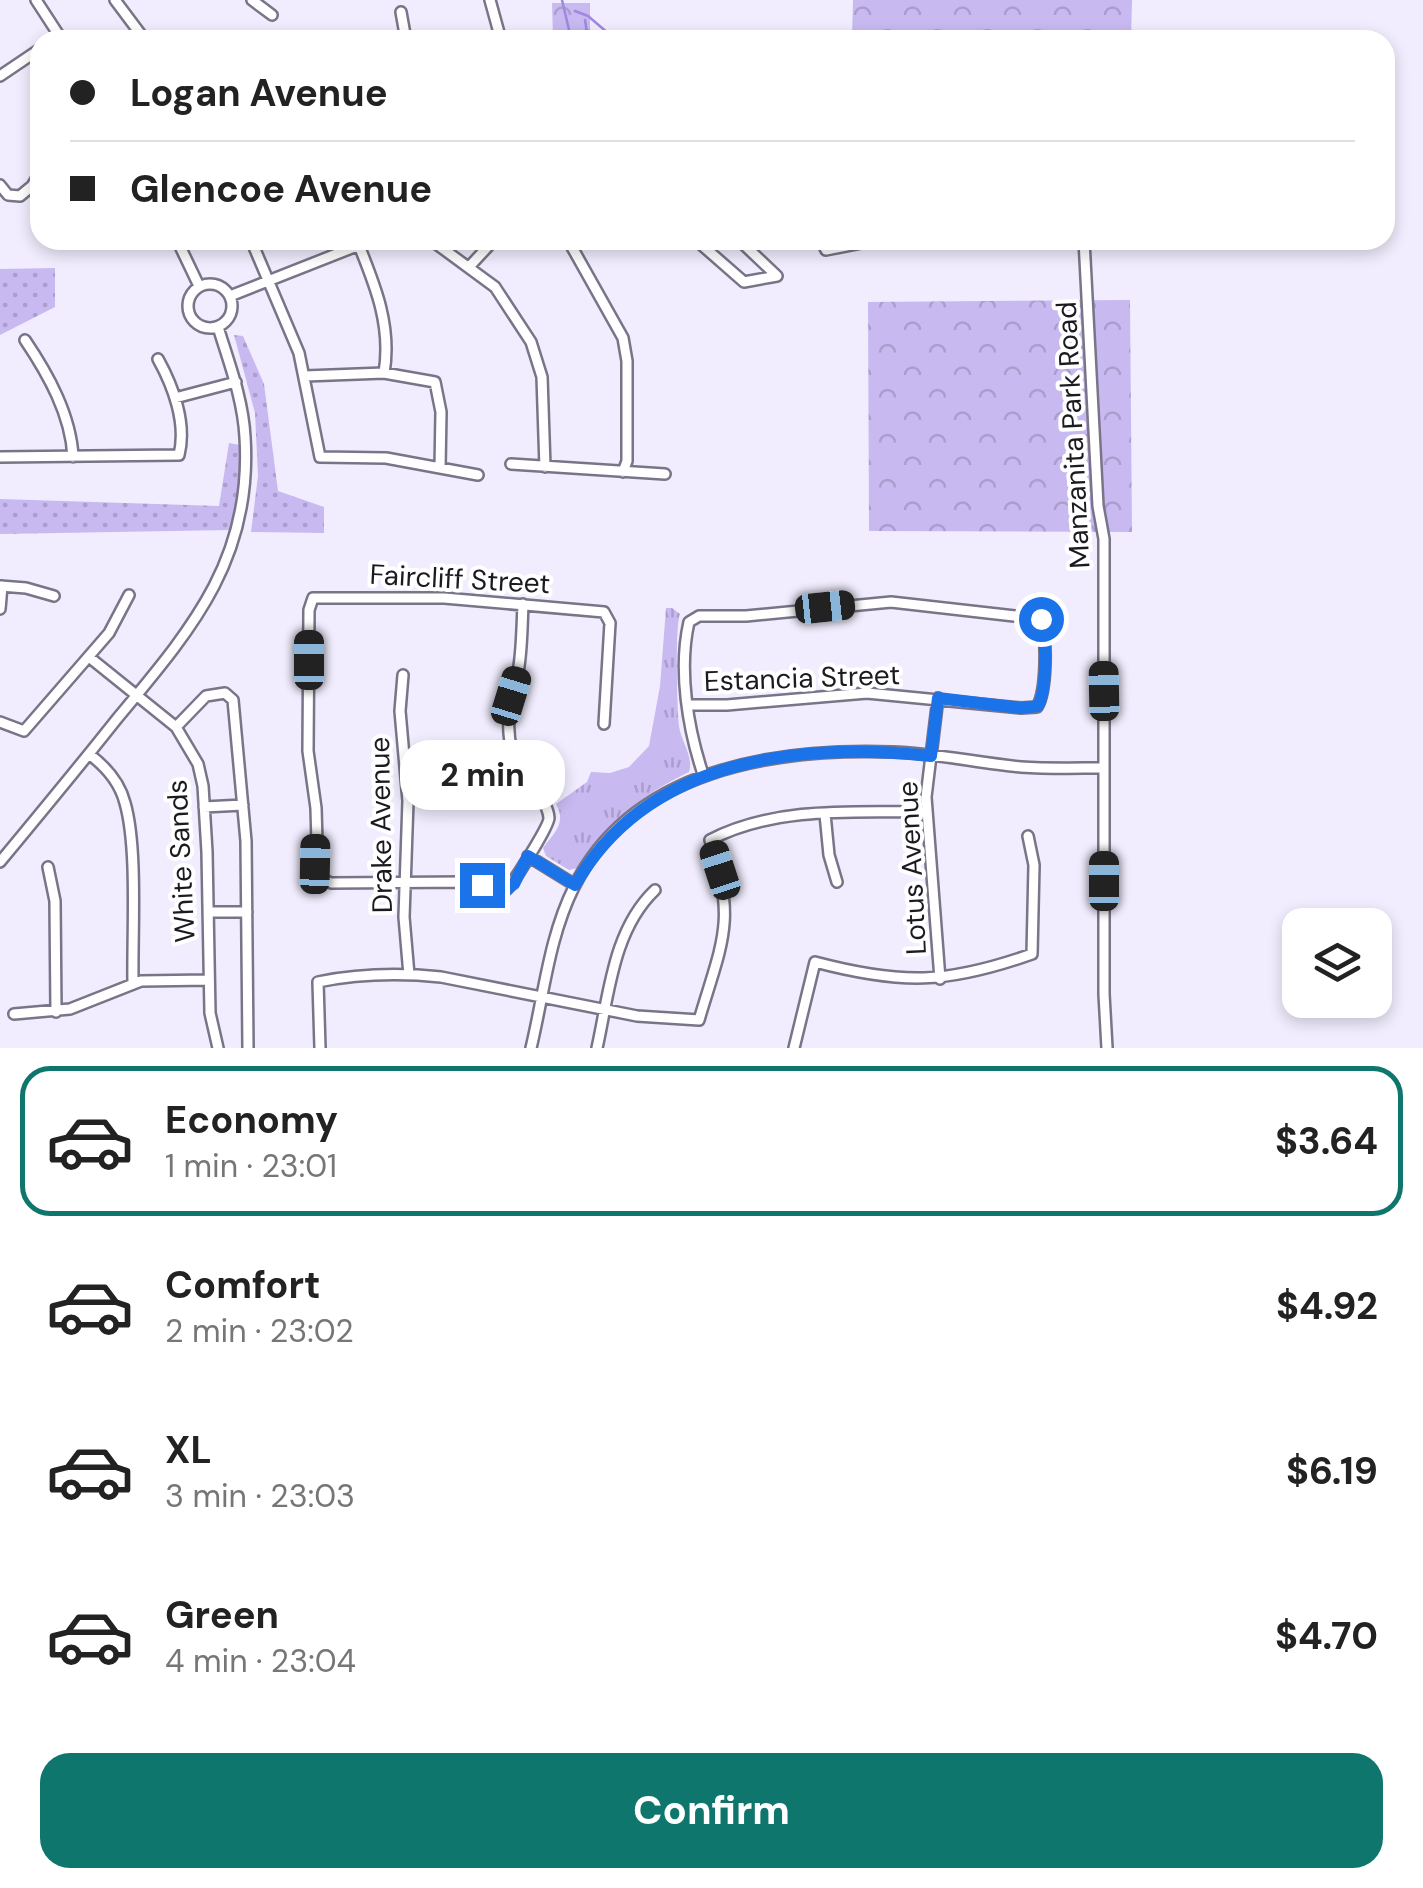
<!DOCTYPE html>
<html lang="en">
<head>
<meta charset="utf-8">
<style>
	body { margin:0; font-family:"DM Sans",sans-serif; background:#f6f6f6; color:#222; height:100vh; display:flex; flex-direction:column; font-size:38px; white-space:nowrap }
	* { box-sizing:border-box; margin:0 }
	p { font-size:32px; color:#767676 }
	.icon { flex:none; width:55px; height:55px; fill:none; stroke:currentColor; stroke-width:2; stroke-linecap:round; stroke-linejoin:round }
	.map { position:relative; height:1048px; overflow:hidden }
	.panel { display:flex; flex-direction:column; background:#fff; flex:1 }
	.panel>* { flex:none }
	.guide { position:absolute; left:30px; top:30px; width:1365px; height:220px; border-radius:30px; box-shadow:0 5px 15px #0003; display:grid; align-content:center; height:220px; padding:0 40px; background:#fff }
	.fabs { position:absolute; left:1282px; top:908px; display:grid; gap:20px }
	.fabs a { display:grid; place-items:center; width:110px; height:110px; border-radius:20px; background:#fff; box-shadow:0 5px 15px #0003; font-size:50px }
	.end { position:absolute; width:45px; height:45px; margin:-22px; border:12px solid #1a73e8; background:#fff; box-shadow:0 0 0 5px #fff }
	.from { border-radius:50% }
	.bubble { position:absolute; height:70px; border-radius:30px; background:#fff; box-shadow:0 5px 15px #0003; font-size:32px; font-weight:700; line-height:70px; text-align:center }
	.car { position:absolute; width:30px; height:60px; margin:-30px -15px; border-radius:12px; box-shadow:0 0 8px 2px #0007; background:linear-gradient(#222 24%,#8ab4d8 0 40%,#222 0 76%,#8ab4d8 0 86%,#222 0) }
	.guide b { display:flex; align-items:center; gap:35px; height:95px; font-size:38px }
	.guide b+b { border-top:2px solid #e0e0e0 }
	.guide i { width:25px; height:25px; background:#222 }
	ul { padding:18px 0 0; list-style:none }
	li { display:flex; align-items:center; gap:30px; height:150px; margin:0 20px 15px; padding:0 20px; border:5px solid transparent; border-radius:30px }
	li div { flex:1 }
	li b { display:block; font-size:38px }
	li em { font-style:normal; font-weight:700 }
	li.on { border-color:#0f766e }
	li>.icon { width:90px; height:90px; stroke-width:1.5 }
	.button { display:flex; gap:20px; margin-top:auto; padding:20px 40px }
	.button a { flex:1; height:115px; border-radius:30px; background:#0f766e; color:#fff; font-size:40px; font-weight:700; line-height:115px; text-align:center }
	.map>svg:first-child { display:block }
	.grass { fill:url(#grass-dots) }
	.forest { fill:url(#forest-crowns) }
	.park { fill:url(#park-tufts) }
	.lines { fill:none; stroke-linecap:round; stroke-linejoin:round }
	.stream { stroke:#a187df; stroke-width:2.5 }
	.minor-casing { stroke:#797487; stroke-width:14 }
	.minor { stroke:#fff; stroke-width:9 }
	.route { stroke:#1a73e8; stroke-width:12 }
	.labels { text-anchor:middle; dominant-baseline:central; stroke-width:8; stroke-linejoin:round; paint-order:stroke }
	.street-label { font-size:28px; fill:#1c1a21; stroke:#fff }
</style>
</head>
<body>
<div class="map">
<svg width="1423" height="1048" viewBox="0 0 1423 1048">
	<defs>
		<pattern id="grass-dots" width="8" height="8" patternUnits="userSpaceOnUse" patternTransform="scale(2.5)"><rect width="8" height="8" fill="#c8b9f1"/><path d="M2 2h.1M6 6h.1" fill="none" stroke="#ab9ece" stroke-width="1.8" stroke-linecap="round"/></pattern>
		<pattern id="forest-crowns" width="20" height="18" patternUnits="userSpaceOnUse" patternTransform="scale(2.5)"><rect width="20" height="18" fill="#c8b9f1"/><path d="M2 6a3 3 0 1 1 6 0M12 15a3 3 0 1 1 6 0" fill="none" stroke="#ab9ece"/></pattern>
		<pattern id="park-tufts" width="24" height="20" patternUnits="userSpaceOnUse" patternTransform="scale(2.5)"><rect width="24" height="20" fill="#c8b9f1"/><path d="M3 7l-1-3M5 7V3M7 7l1-3M15 17l-1-3M17 17v-4M19 17l1-3" fill="none" stroke="#ab9ece"/></pattern>
	</defs>
	<rect width="100%" height="100%" fill="#f1edfe"/>
	<path class="grass" d="M55 268V307L0 335V269Z
		M234 335 243 336 264 384 278 491 324 507V533L251 532 258 476 255 413Z
		M229 443 240 445 239 492 230 530 0 534V499L219 506Z"/>
	<path class="forest" d="M853 0H1132L1131 40H852Z
		M552 3H590V40H553Z
		M1130 300 1132 532 869 531 868 302Z"/>
	<path class="park" d="M666 608H672L680 614C675 625 677 710 679 726 681 741 694 757 689 772 643 794 605 824 578 868L569 870 546 856 543 848C554 833 567 823 556 804L587 782 591 772 610 773 629 767 649 746 660 686Z"/>
	<g class="lines">
		<path class="stream" d="M562 0 570 34 608 33 588 16 575 11
			M585 20 587 33"/>
		<defs>
			<path id="minor" d="M36 0 62 40
				M115 0 145 40
				M252 0 272 15
				M490 0 501 40
				M401 12 406 40
				M0 76 40 49
				M0 185 8 195 20 196 32 186 40 173
				M177 240 199 286
				M251 240 299 353 320 457 386 458 478 475
				M431 240 495 287 531 342 542 377 545 467
				M568 240 623 338 627 361V461L623 472
				M696 240 744 282 777 276 739 240
				M821 240 826 250 877 240
				M1084 240 1098 506 1104 539V994L1107 1048
				M358 243C375 285 392 326 384 373
				M469 267 494 240
				M188 306a22 22 0 1 1 44 0a22 22 0 1 1-44 0Z
				M230 296 372 240
				M25 340C48 374 71 415 73 457
				M305 376 384 373 435 382 441 412 440 468
				M175 398 236 382
				M0 457 179 455C187 423 173 386 158 359
				M511 464 665 474
				M0 586 26 588 54 596
				M523 604C522 625 522 646 519 666 515 696 503 719 512 750 519 773 548 798 549 818 549 826 513 884 506 890L465 882 331 883 318 877 316 808 308 751 309 610 313 598H444L604 612 610 623 604 724
				M0 609 2 586
				M89 657 176 727 198 764 203 786 207 852 210 1013 218 1048
				M403 675 400 711 408 801 404 917 409 975
				M938 698 926 797 940 979
				M687 705H727L867 693 1021 708 1037 707C1047 691 1047 637 1041 619L891 602 746 616H699L689 622C678 670 688 729 703 774
				M0 722 24 731 109 633 129 595
				M176 727 206 696 225 693 233 700 246 841 248 1048
				M89 754C105 766 120 783 125 803 138 848 132 934 133 983
				M204 807 243 805
				M825 814 829 855 837 882
				M528 856 575 885
				M0 862C39 815 78 768 116 720 189 632 253 561 245 437 243 399 229 363 218 327
				M48 867 55 901 56 1012
				M208 912H247
				M14 1014 70 1009 141 981 209 980
				M320 1048 318 982C357 974 401 973 441 977L637 1016 699 1020C722 942 737 921 710 840 775 806 855 812 927 812
				M531 1048C544 994 549 937 574 887 633 769 774 748 892 752 935 753 978 763 1021 767 1049 769 1077 768 1104 768
				M597 1048C609 994 613 930 655 890
				M794 1048 815 962C902 985 947 984 1032 954L1034 865 1028 836"/>
		</defs>
		<use href="#minor" class="minor-casing"/>
		<use href="#minor" class="minor"/>
	</g>
	<g class="lines">
		<path class="route" d="M482 885 506 890 514 884 528 856 575 885C648 758 799 742 931 756L938 698 1021 708 1038 706C1047 691 1047 637 1041 619"/>
	</g>
	<g class="labels">
		<g class="street-label">
			<text transform="translate(1073 435) rotate(-93)">Manzanita Park Road</text>
			<text transform="translate(460 579) rotate(3)">Faircliff Street</text>
			<text transform="translate(802 678) rotate(-2)">Estancia Street</text>
			<text transform="translate(381 825) rotate(-91)">Drake Avenue</text>
			<text transform="translate(181 861) rotate(-93)">White Sands</text>
			<text transform="translate(912 868) rotate(-93)">Lotus Avenue</text>
		</g>
	</g>
</svg>
<div class="fabs">
<a><svg class="icon" aria-label="layers" viewBox="0 0 24 24"><path d="M12 4l9 5-9 5-9-5zM3 14l9 5 9-5"/></svg></a>
</div>
<i class="end from" style="left:1041px;top:619px"></i>
<i class="end" style="left:482px;top:885px"></i>
<div class="bubble" style="left:400px;top:740px;width:165px">2 min</div>
<i class="car" style="left:825px;top:607px;rotate:84deg"></i>
<i class="car" style="left:309px;top:660px;rotate:0deg"></i>
<i class="car" style="left:1104px;top:691px;rotate:359deg"></i>
<i class="car" style="left:511px;top:696px;rotate:17deg"></i>
<i class="car" style="left:315px;top:864px;rotate:1deg"></i>
<i class="car" style="left:720px;top:870px;rotate:342deg"></i>
<i class="car" style="left:1104px;top:881px;rotate:0deg"></i>
<div class="guide">
<b><i class="from"></i>Logan Avenue</b>
<b><i></i>Glencoe Avenue</b>
</div>
</div>
<section class="panel">
<ul>
<li class="on"><svg class="icon" aria-label="car" viewBox="0 0 24 24"><path d="M5 17H2v-5l4-1 3-4h7l3 4 3 1v5h-3M9 17h6M6 11h13"/><circle cx="7" cy="17" r="2"/><circle cx="17" cy="17" r="2"/></svg><div><b>Economy</b><p>1 min · 23:01</p></div><em>$3.64</em></li>
<li><svg class="icon" aria-label="car" viewBox="0 0 24 24"><path d="M5 17H2v-5l4-1 3-4h7l3 4 3 1v5h-3M9 17h6M6 11h13"/><circle cx="7" cy="17" r="2"/><circle cx="17" cy="17" r="2"/></svg><div><b>Comfort</b><p>2 min · 23:02</p></div><em>$4.92</em></li>
<li><svg class="icon" aria-label="car" viewBox="0 0 24 24"><path d="M5 17H2v-5l4-1 3-4h7l3 4 3 1v5h-3M9 17h6M6 11h13"/><circle cx="7" cy="17" r="2"/><circle cx="17" cy="17" r="2"/></svg><div><b>XL</b><p>3 min · 23:03</p></div><em>$6.19</em></li>
<li><svg class="icon" aria-label="car" viewBox="0 0 24 24"><path d="M5 17H2v-5l4-1 3-4h7l3 4 3 1v5h-3M9 17h6M6 11h13"/><circle cx="7" cy="17" r="2"/><circle cx="17" cy="17" r="2"/></svg><div><b>Green</b><p>4 min · 23:04</p></div><em>$4.70</em></li>
</ul>
<div class="button"><a>Confirm</a></div>
</section>
</body>
</html>
